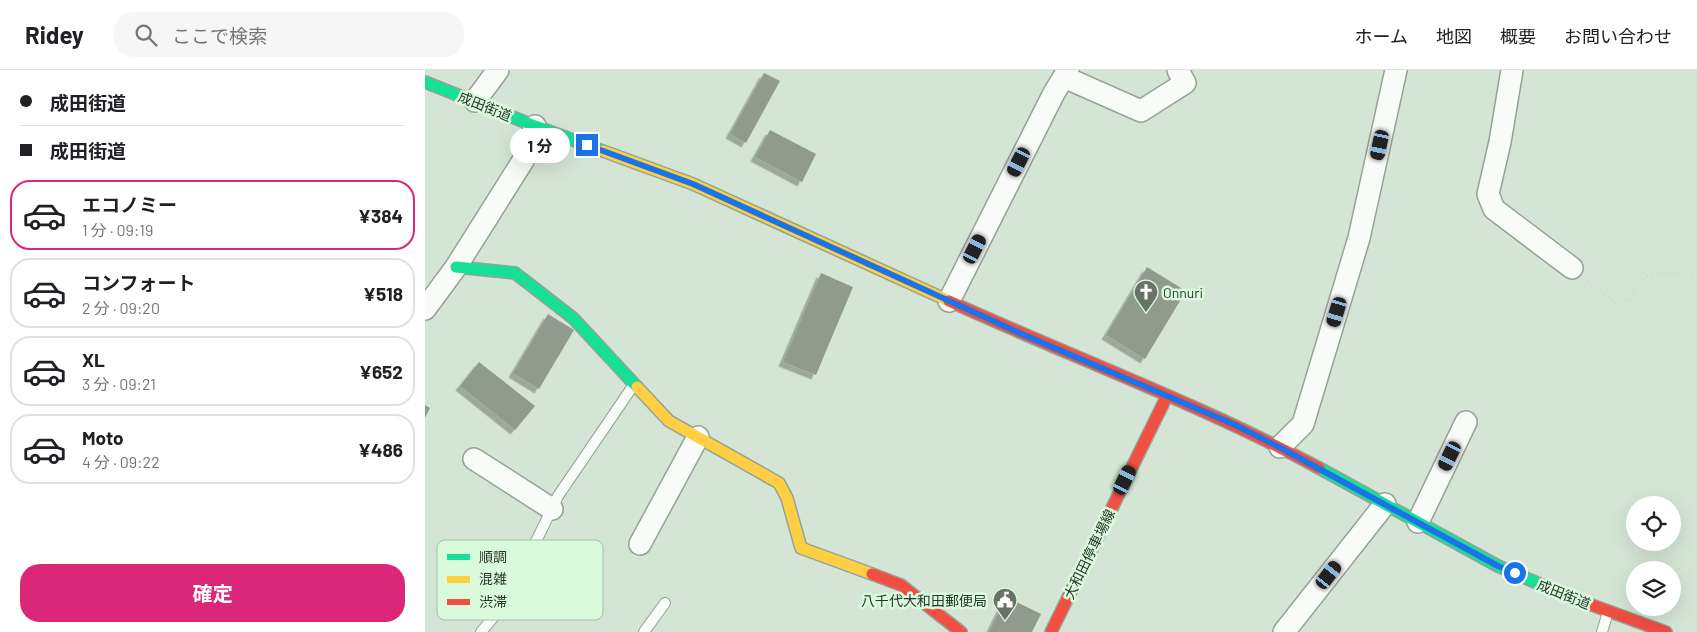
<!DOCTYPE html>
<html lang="ja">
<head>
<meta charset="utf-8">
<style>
	body { margin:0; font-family:Barlow,"Noto Sans JP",sans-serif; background:#f6f6f6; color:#202124; height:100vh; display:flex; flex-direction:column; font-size:19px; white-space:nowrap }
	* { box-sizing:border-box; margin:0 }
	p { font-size:16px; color:#757577 }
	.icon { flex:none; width:28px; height:28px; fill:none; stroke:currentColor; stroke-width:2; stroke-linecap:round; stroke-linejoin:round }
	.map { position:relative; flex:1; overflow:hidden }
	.side { display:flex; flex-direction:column; background:#fff; width:425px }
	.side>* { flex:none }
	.hud { display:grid; align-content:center; height:110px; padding:0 20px; background:#fff }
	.fabs { position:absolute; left:1201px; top:426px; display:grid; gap:10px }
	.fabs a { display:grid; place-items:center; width:55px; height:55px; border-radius:50%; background:#fff; box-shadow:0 5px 20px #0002; font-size:25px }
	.end { position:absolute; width:22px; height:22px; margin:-11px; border:6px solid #1a73e8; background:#fff; box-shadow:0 0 0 2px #fff }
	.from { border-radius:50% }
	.bubble { position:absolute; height:35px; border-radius:18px; background:#fff; box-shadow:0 5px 20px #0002; font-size:16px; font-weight:700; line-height:35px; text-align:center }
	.car { position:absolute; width:15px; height:30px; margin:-15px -8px; border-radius:6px; box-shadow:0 0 4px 1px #0007; background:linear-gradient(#222 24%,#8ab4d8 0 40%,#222 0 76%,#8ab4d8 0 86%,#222 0) }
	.hud b { display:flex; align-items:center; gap:18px; height:48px; font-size:19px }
	.hud b+b { border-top:1px solid #e0e0e0 }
	.hud i { width:12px; height:12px; background:#202124 }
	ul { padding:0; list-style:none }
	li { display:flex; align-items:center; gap:15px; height:70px; margin:0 10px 8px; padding:0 10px; border:2px solid #e0e0e0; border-radius:20px }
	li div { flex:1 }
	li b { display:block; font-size:19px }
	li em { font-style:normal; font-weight:700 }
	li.active { border-color:#db2777 }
	li>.icon { width:45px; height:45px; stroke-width:1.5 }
	.button { display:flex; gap:10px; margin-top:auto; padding:10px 20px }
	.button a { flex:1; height:58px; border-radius:20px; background:#db2777; color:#fff; font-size:20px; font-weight:700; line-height:58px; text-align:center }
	header { display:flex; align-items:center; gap:30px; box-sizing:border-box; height:70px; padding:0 25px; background:#fff; border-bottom:1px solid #e0e0e0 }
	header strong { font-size:24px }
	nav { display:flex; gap:28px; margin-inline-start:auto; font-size:18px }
	.search { width:350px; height:45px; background:#f6f6f6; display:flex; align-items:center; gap:12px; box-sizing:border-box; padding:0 18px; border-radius:20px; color:#757577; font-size:19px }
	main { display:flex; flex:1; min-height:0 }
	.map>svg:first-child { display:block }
	.building { fill:#909b8d; filter:url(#shadow) }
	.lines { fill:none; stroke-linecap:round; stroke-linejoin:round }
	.lane-casing { stroke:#95a296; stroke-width:12 }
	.street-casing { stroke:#95a296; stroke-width:24 }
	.fast-casing { stroke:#95a296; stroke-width:14 }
	.slow-casing { stroke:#95a296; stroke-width:14 }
	.jam-casing { stroke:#95a296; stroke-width:14 }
	.path { stroke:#d1d7d2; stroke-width:3; stroke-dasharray:1 4; stroke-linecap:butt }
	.lane { stroke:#f9fbf9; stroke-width:10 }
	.street { stroke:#f9fbf9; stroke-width:21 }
	.fast { stroke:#16e098; stroke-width:11 }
	.slow { stroke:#ffcf43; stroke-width:11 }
	.jam { stroke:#f24e42; stroke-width:11 }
	.route { stroke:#1a73e8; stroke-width:6 }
	.labels { text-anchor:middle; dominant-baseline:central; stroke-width:5; stroke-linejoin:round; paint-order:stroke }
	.street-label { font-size:14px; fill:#2a362b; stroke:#d9fbdc }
	.poi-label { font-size:14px; fill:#2a362b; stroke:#d9fbdc; text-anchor:start }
	.key { fill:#d9fbdc; stroke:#a4c0a7; stroke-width:1 }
	.key-label { font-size:14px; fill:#2a362b }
</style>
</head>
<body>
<header>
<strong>Ridey</strong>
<div class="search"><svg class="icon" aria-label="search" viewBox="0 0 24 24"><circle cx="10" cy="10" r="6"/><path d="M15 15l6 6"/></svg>ここで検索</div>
<nav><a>ホーム</a><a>地図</a><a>概要</a><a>お問い合わせ</a></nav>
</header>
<main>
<section class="side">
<div class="hud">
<b><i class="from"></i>成田街道</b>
<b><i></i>成田街道</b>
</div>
<ul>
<li class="active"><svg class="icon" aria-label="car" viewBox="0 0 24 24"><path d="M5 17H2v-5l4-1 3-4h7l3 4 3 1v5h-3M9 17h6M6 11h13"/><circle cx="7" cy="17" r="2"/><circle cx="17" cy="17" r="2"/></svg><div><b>エコノミー</b><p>1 分 · 09:19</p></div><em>¥384</em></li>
<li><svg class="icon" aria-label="car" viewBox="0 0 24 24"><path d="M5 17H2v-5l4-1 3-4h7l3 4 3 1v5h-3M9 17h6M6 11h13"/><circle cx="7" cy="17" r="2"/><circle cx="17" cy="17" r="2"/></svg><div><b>コンフォート</b><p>2 分 · 09:20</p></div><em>¥518</em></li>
<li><svg class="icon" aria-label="car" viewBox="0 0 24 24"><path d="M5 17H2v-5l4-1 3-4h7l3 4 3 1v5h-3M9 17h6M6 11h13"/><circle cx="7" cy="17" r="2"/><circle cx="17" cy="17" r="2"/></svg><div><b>XL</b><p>3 分 · 09:21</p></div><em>¥652</em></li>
<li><svg class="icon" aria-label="car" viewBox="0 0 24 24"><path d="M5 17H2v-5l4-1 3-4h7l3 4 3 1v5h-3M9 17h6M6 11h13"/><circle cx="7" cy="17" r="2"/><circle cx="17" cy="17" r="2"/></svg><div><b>Moto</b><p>4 分 · 09:22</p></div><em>¥486</em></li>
</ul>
<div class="button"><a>確定</a></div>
</section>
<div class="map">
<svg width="1272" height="562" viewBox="0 0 1272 562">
	<defs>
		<filter id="shadow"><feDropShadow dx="-4.5" dy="4.5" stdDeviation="0" flood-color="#0004"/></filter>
	</defs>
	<rect width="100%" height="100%" fill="#d4e5d5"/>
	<path class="building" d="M339 3 355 11 321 73 305 64Z
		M345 60 391 84 377 112 330 87Z
		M722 197 761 221 720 289 681 265Z
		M396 203 428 217 391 305 358 292Z
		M123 244 149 260 114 319 88 303Z
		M54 292 110 336 90 360 35 316Z
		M0 335 5 338 0 348Z
		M581 527 616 544 607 562H564Z"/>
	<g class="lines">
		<defs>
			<path id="lane" d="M56 562 82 531 133 426 208 316
				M219 562 240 533
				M1177 562 1183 542"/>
			<path id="street" d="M1087 0 1075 72 1063 124 1069 139 1147 198
				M639 7 716 41 760 13 753 0
				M50 31 73 0
				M524 231 629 23 643 0
				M0 239 31 197 99 89 110 56
				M855 377 878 354 934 168 971 0
				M49 389 127 439
				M993 452 1041 352
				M215 474 273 367
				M859 562 960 434"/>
			<path id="fast" d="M0 12 110 56 178 81
				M31 197 90 203 148 248 212 317
				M894 398 1073 496 1142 526"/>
			<path id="slow" d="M178 81 268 114 524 231
				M212 317 244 351 354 413 362 428 376 478 447 504"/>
			<path id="jam" d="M524 231C647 287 775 334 894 398
				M447 504 476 515 536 562
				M1142 526 1241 562
				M626 562 742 326"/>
		</defs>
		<use href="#lane" class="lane-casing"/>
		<use href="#street" class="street-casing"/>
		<use href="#fast" class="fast-casing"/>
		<use href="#slow" class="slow-casing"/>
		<use href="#jam" class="jam-casing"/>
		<path class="path" d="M1163 211 1190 233 1204 231C1208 224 1213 212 1220 207 1232 200 1259 204 1272 207"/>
		<use href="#lane" class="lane"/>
		<use href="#street" class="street"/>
		<use href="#fast" class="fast"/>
		<use href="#slow" class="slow"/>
		<use href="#jam" class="jam"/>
	</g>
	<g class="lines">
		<path class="route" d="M162 75 268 114 599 265 808 354 854 377 1073 496 1090 503"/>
	</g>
	<defs>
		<symbol id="church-pin" viewBox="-11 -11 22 30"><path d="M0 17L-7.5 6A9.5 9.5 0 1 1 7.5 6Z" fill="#667366" stroke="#d9fbdc"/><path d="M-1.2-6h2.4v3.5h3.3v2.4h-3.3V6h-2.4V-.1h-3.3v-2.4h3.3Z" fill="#fff"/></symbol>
		<symbol id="civic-pin" viewBox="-11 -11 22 30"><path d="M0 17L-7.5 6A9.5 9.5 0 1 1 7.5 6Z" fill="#667366" stroke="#d9fbdc"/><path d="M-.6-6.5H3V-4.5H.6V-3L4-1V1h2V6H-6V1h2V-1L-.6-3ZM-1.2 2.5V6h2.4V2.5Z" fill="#fff"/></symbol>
	</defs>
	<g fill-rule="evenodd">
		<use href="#church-pin" x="707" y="208" width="28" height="38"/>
		<use href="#civic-pin" x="566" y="516" width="28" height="38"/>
	</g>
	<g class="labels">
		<g class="street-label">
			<text transform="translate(60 36) rotate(22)">成田街道</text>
			<text transform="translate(664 484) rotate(-64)">大和田停車場線</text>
			<text transform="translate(1139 524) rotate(22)">成田街道</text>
		</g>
		<g class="poi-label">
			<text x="738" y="222">Onnuri</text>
			<text x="562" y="530" text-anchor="end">八千代大和田郵便局</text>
		</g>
	</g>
	<rect x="12" y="470" width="166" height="80" rx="8" class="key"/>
	<rect x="22" y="484" width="23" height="6" fill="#16e098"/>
	<rect x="22" y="506" width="23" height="7" fill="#ffcf43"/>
	<rect x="22" y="529" width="23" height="6" fill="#f24e42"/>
	<g class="key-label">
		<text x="54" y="492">順調</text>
		<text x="54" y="514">混雑</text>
		<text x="54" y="537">渋滞</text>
	</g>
</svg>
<div class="fabs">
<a><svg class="icon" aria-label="locate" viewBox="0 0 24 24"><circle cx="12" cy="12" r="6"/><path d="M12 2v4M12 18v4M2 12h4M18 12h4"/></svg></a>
<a><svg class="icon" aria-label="layers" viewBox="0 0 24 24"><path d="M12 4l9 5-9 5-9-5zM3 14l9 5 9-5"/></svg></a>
</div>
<i class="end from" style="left:1090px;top:503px"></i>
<i class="end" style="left:162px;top:75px"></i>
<div class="bubble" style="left:85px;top:58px;width:60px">1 分</div>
<i class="car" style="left:955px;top:75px;rotate:192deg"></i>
<i class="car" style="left:594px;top:92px;rotate:207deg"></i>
<i class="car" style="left:550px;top:179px;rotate:27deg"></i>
<i class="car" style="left:912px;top:242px;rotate:197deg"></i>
<i class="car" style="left:1025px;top:386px;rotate:206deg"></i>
<i class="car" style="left:700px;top:410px;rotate:26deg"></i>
<i class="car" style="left:904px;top:505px;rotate:38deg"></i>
</div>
</main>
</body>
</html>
